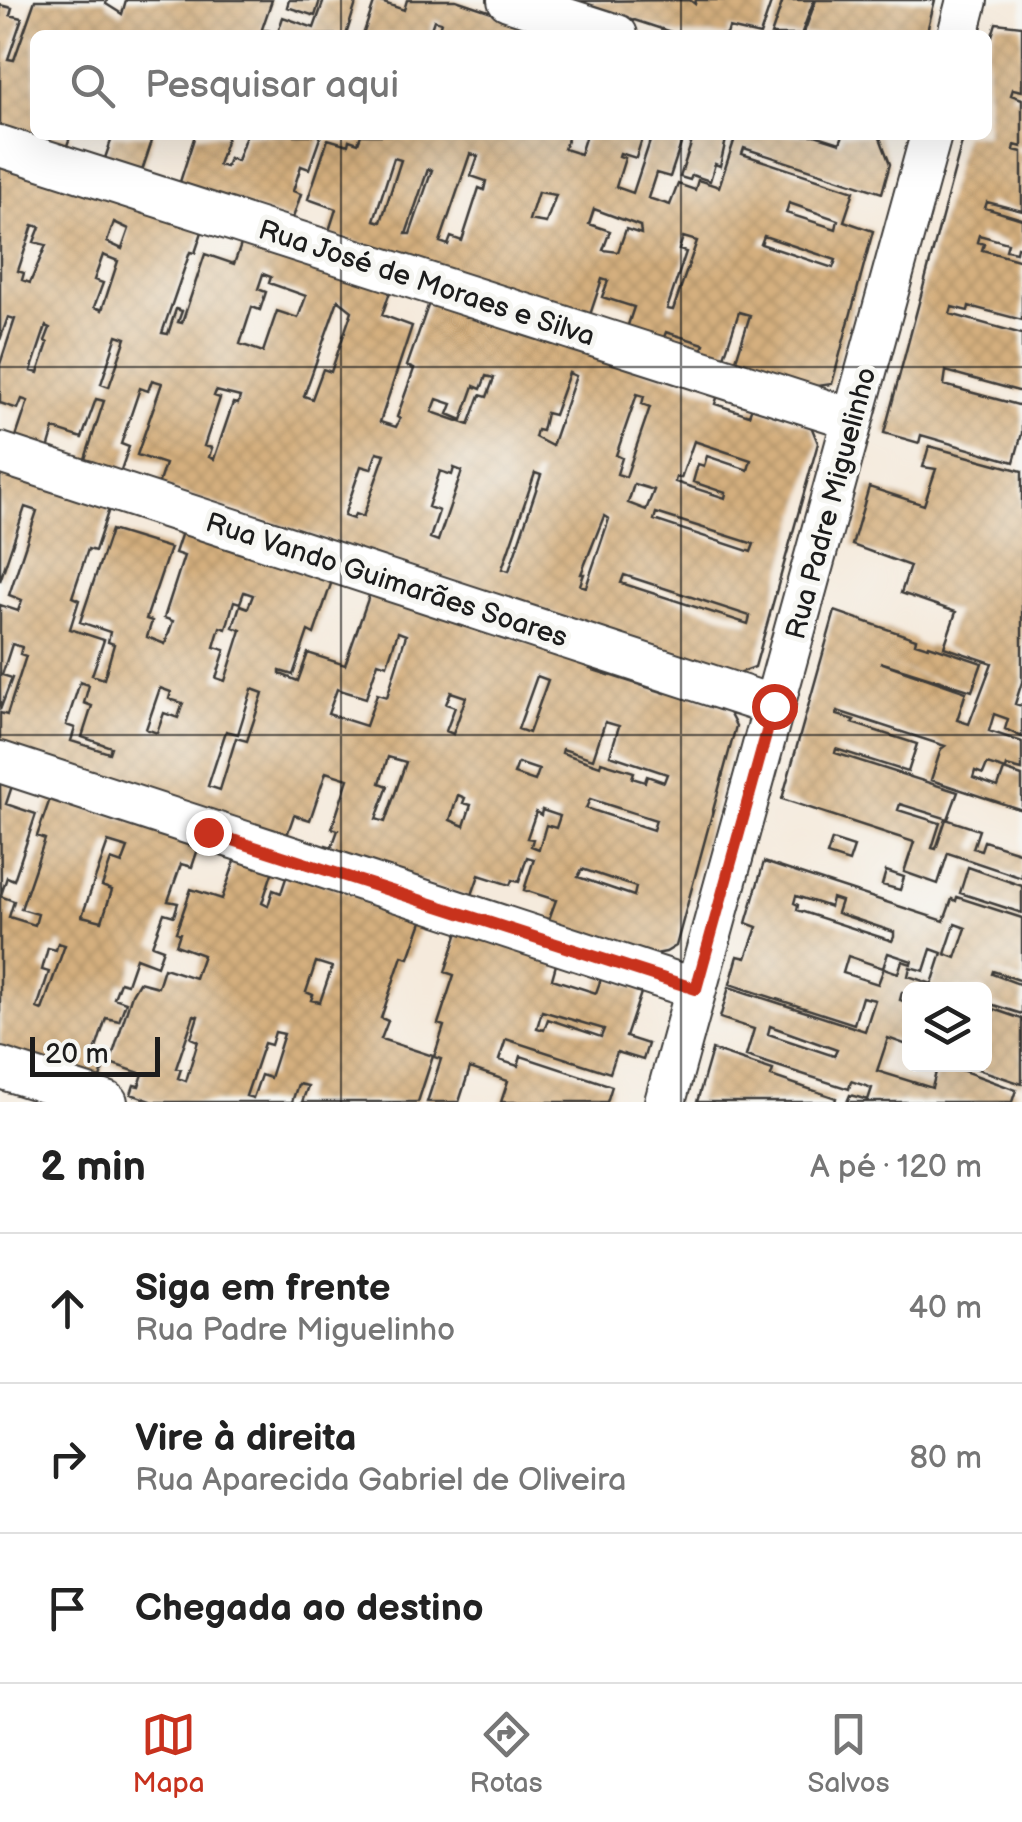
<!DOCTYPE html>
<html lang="pt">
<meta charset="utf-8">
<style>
:root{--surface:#fff;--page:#f2f2f2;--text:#222;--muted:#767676;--line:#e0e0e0;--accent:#c8321e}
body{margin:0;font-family:"Balsamiq Sans",sans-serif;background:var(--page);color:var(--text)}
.controls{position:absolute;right:30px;bottom:30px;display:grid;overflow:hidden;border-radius:15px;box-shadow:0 10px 40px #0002}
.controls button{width:90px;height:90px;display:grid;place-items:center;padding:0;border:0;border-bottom:2px solid var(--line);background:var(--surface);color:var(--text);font:50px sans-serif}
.scale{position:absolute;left:30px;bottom:25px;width:130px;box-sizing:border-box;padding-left:10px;border:5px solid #1c1c1c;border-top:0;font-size:28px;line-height:35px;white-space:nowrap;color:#1c1c1c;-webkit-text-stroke:8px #f6f6f2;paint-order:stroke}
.stop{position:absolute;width:30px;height:30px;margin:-22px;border:8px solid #c8321e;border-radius:50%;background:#fff}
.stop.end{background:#c8321e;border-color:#fff;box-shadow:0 2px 10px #0008}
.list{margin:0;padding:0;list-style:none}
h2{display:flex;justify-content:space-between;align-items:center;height:130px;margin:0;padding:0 40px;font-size:42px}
h2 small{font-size:32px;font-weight:400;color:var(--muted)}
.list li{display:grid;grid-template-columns:65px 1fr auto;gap:30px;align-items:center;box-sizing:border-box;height:150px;padding:0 40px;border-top:2px solid var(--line)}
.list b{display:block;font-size:38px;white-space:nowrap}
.list p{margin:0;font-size:32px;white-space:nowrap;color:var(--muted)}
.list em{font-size:32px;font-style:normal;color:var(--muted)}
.icon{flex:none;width:55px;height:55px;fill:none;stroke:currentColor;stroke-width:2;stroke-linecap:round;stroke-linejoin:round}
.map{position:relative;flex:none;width:1022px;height:1102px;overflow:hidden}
.search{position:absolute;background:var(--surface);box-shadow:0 10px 40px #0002;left:30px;right:30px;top:30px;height:110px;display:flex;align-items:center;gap:25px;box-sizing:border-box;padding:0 35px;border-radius:15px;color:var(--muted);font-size:38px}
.sheet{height:580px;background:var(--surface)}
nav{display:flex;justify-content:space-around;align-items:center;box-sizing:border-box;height:140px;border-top:2px solid var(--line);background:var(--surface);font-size:28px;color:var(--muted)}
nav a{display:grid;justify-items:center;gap:5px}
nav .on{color:var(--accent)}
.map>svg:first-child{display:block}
.building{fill:url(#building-cross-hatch);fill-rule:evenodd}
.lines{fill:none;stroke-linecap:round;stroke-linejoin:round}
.minor-casing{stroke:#3d3b39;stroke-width:44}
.minor{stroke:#fff;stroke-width:40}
.route{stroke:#c8321e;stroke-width:12}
.grid{fill:none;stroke:#1c1c1c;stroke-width:2.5;stroke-opacity:0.55}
.labels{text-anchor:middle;stroke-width:10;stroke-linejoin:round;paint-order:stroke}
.street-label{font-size:28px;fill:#1c1c1c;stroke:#f6f6f2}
</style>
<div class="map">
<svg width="1022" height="1102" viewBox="0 0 1022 1102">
<defs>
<pattern id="building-cross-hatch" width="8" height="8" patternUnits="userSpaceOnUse" patternTransform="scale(2.5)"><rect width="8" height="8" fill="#d4af7e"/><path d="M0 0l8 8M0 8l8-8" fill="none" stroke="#b5966c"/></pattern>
</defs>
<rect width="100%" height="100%" fill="#f6f6f2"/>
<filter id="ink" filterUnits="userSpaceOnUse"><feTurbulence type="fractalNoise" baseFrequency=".01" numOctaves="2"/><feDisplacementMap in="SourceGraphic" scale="20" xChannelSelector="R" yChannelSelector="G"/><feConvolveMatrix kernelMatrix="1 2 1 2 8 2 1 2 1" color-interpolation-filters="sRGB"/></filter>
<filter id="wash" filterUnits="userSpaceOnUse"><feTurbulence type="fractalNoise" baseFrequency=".0048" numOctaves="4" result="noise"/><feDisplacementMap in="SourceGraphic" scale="40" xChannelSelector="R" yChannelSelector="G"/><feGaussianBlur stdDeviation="2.25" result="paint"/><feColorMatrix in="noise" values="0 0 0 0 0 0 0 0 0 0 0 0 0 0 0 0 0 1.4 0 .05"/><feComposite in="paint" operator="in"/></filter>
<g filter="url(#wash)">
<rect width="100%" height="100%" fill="#f5eadc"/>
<g id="blocks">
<!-- building -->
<path class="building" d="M35,0H107L106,4L122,14L126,0H272L262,29L270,31L269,35H35V135H71L66,148L0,127V5L12,8L10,15L22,18L8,59L14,60Z
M289,0H320L315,16L287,7Z
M324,0H357L346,35H277L283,17L314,28Z
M375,0L404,10L407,0H456L560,35H437L441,22L434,20L429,35H363Z
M690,0L695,4L696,0H772L760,35L729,28L727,35H680L576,1Z
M783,0H814L801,35H771Z
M816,0H935L926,35H803Z
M996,23L1022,26V91L1013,89L1011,95L1022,99V147L1015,145L1014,150L1022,152V211L987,202L985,208L1022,219V248L1017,247L1016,252L1006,250L1008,243L979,235L977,242L984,244L982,250L1022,261V320L969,306L968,311L952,307L950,314L1022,334V392L946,371L944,385L1022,406V433L1014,462L921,435L919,443L884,433L964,135H987V52Z
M113,135H154L141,174L104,161Z
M195,135H228L218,165L226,167L229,158L237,161L246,135H321L309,169L301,166L293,191L301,194L292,221L179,185Z
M361,135H569L564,149L580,154L586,135H643L636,158L620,153L619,156L625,158L616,187L633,193L652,135H684L670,177L656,173L648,198L670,205L678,184L695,190L698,180L719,187L736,135H815L840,143L843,135H879L890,164L882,193L744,148L742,154L854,191L844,221L873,231L832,384L804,388L736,360L750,315L739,312L722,363L700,355L704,344L666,332L663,340L627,328L634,307L602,297L608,281L602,279L590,315L328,234L336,209L308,199L328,139L348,145L349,140L358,143ZM470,154L478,156L471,176L486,181L484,190L479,188L462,241L451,237L448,245L440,242ZM394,158L401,160L381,222L374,220ZM428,169L432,170L410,234H406ZM538,192L556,195L546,223L529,220ZM789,203L838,220L836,229L786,213ZM594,209L640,226L641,234L626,229L618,252L603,250L610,231L589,224ZM764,236L836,260L833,268L761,244ZM683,237L697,241L673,310L667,309L686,252L679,250Z
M694,135H727L720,166L715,164L710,181L692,175L690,180L680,177Z
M0,160L204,226L195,253L190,252L162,333L168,334L176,309L182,311L178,322L182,323L205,254L234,264L243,239L392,286L382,315L412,326L380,422L396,427L400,419L397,417L414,369L407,366L430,300L718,395L715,404L749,415L752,407L811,426L818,443L755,667L739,673L728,671L158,485L165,464L137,455L162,383L152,380L148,391L140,388L121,444L129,447L120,473L84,462L104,401L96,399L82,438L54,429L47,453L14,443L28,401L22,399L18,409L0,403V364L15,319L8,317L0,340ZM114,222L129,229L122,249L107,242ZM33,225L40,227L34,242L46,245L30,283L22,280L24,273L18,271ZM103,255L118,261L102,310L94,307L103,283L94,280ZM263,274L271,277L269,283L306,296L298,318L277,311L263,352L240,344L252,307L260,310L266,292L258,289ZM338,300L352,311L331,372L323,369L312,399L304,396ZM46,326L50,328L45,341L48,343L38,373L31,371ZM117,335L126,338L109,387L101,384ZM569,373L576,376L552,446L535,437L537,430L542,431L546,413L554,415ZM486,376L494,378L487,397L480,395L469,425L432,412L437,399L452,404L448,414L462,420L474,386L481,389ZM216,391L240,397L238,404L233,403L214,459L209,457L212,448L204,446L220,398L214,396ZM637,394L644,396L642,404L650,407L626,477L617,474L622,458L616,455ZM694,441L751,460L748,470L707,456L704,466L698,464L693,482L726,493L725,498L675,482L676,477L681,478ZM377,452L385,454L363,517L355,514L353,519L344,516L361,466L371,469ZM454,468L462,471L438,541L430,538L439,511L428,507L440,471L452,475ZM535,473L541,475L509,571L502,569ZM634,484L654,490L646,510L628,503ZM656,513L754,544L751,552L654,520ZM604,516L609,519L586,587L580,585L584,574H581ZM624,575L750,616L748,624L621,583Z
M929,446L1022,471V682L1015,704L1022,706V737L1005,729L1008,719L994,714L989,731L1022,742V770L1007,766L1006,770L987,764L983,774L975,771L973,778L998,787L1004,770L1022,776V810L931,780L941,749L945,746L838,711L837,715L854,720L852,723L917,744L908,772L836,749L835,753L958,792L948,819L900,804L898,810L940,823L932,848L936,849L946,819L979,830L973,848L981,850L984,841L1022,853V878L948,853L938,884L904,872L914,842L782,799L835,611L916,639L915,643L928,647L929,645L982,663L972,691L880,662L966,692L957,720L969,724L992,663L944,647L956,612L901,593L910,566L852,545L869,487L924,505L936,469L923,467Z
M0,470L110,506L95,551L88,549L72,597L79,600L70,629L104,640L92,675L104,679L114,644L108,642L110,632L80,622L111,530L170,548L146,619L152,621L147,637L165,644L173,621L164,618L184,556L175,553L183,529L333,578L314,634L308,631L293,675L280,671V674L298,681L308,653L345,665L371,590L593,663L590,669L665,693L667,687L726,707L736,726L676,946L666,952L650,955L548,922L556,900L524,890L534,859L527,857L519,882L512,880L510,885L479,875L471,898L324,850L326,845L332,847L338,830L332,828L348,779L326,772L310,820L294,815L286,838L0,746V713L7,715L26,656L20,654L22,647L12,644L2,675L12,678L0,710V605L18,611L22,600L9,595L37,511L25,507L0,581ZM244,592L253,595L248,608L240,605L233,627L241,630L225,681L216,678L225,650L214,647L220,627L226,629L234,601L240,603ZM398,632L406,635L387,697L377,694L366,726L328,714L337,689L366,698L378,662L387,665ZM537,676L548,680L529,733L518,729ZM80,682L89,685L84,703L92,706L82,737L111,747L109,753L71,741L75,728L66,725ZM160,688L171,692L169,699L183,703L178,718L164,713L157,733L146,729ZM252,689L263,693L247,741L236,738L220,790L208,786L226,731L238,734ZM451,692L466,697L453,734L446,731L455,707L446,704ZM605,722L619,726L610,755L667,774L664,782L647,776L645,782L632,778L634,772L601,762L600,766L562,753L563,749L593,759ZM388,757L406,762L385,822L376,819L388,786L380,783ZM518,763L539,770L535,781L514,774ZM458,795L465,798L463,803L471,805L464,826L450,820ZM590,799L656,820L653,830L586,808ZM542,810L560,816L556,828L546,825L539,849L531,846L533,839L527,838L536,812L541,815ZM582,869L636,887L634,896L578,877Z
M0,779L13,783L6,804L36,814L14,880L7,877L1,895Z
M51,796L200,843L192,867L181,864L168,901L178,903L174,916L164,913L152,945L163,949L157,966L136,958L127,984L120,982L114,998L126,1002L119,1021L106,1018L94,1055L106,1060L98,1084L0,1052V896L14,901L9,917L35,925L38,914L21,909L45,839L37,836ZM108,842L128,848L122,864L111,860L102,886L112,890L102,921L82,916ZM58,943L65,945L42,1010L37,1008L49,972L42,970L48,948L56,950Z
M832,840L854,847L849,862L827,855Z
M237,855L274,867L262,903L268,906L273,890L281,893L288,872L424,916L409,958L402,956L381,1018L388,1021L381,1039L433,1056L418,1102H302L308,1086L298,1084L292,1102H154L131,1094L134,1085L139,1086L143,1074L110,1063L132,994L139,982L158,987L164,968L195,978L203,955L176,945L180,933L176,932L191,889L222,899ZM316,962L332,967L320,1002L311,1000L313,995L306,992ZM194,1015L198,1016L191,1038L198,1041L186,1081L178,1078L181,1069L176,1068ZM275,1032L284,1034L270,1078L261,1075L253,1098L246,1096L264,1043L271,1045Z
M764,862L944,921L952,899L956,901L957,897L1022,918V981L993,971L992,974L1022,985V1014L984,1002V989H910V994L902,992L900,1000L909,1003L910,1046L888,1038L877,1071L932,1088L938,1064H945L1016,1090L1012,1102H847L850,1095L868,1100L872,1088L851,1081L849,1089L746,1056L754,1029L720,1018L729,987L865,1031L875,1000L862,997L854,1024L730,984L738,956L746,958L757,927L746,923ZM796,896L830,907L832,898L841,901L837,913L894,932V937L892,941L797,910L798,905L794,903ZM955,924L966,928L956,958L945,954ZM931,949L942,953L932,984L908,976L910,967L924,971ZM888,953L912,961L911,964L902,961L898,973L884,968L878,984L843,973L848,956L883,968ZM770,1026L837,1050L834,1056L768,1034Z
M968,867L1022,886V913L960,893Z
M886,871L904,877L900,890L882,885Z
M459,929L557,961L552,979L596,993L602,976L642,990L626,1037L648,1044L643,1060L617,1052L610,1073L506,1039L499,1060L518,1066L521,1056L612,1086L607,1102H501L508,1081L470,1068L459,1102H427L441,1059L434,1057L444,1026L438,1024L454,975L445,972ZM542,1011L604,1029L601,1037L548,1019L544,1030L537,1028Z
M984,1006L1022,1019V1084L966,1065L984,1064Z
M712,1050L773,1070L771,1076L836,1098L835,1102H697Z"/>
</g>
</g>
<g filter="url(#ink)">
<use href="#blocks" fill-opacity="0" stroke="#3d3b39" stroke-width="2.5"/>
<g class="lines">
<defs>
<path id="minor" d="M508,0L617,35
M958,35L967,0
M0,146L853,419
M0,453L774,706
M0,762L696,989
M0,1068L107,1102
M665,1102L931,135"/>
</defs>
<!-- minor casing -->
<use href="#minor" class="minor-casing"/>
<!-- minor -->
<use href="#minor" class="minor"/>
</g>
</g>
<g class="lines" filter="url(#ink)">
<!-- route -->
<path class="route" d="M208,832L696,989L774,706"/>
</g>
<!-- grid -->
<path class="grid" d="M341,0V35M681,0V35M341,135V1102M681,135V1102M0,367H1022M0,735H1022"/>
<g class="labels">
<!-- street labels -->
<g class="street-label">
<text transform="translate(427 282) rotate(18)" y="10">Rua José de Moraes e Silva</text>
<text transform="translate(830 503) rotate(-75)" y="10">Rua Padre Miguelinho</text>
<text transform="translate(387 579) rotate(18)" y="10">Rua Vando Guimarães Soares</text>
</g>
</g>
</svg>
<div class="controls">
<button><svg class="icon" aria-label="layers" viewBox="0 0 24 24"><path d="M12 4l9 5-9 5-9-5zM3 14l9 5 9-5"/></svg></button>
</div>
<div class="scale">20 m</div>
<div class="stop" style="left:774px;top:706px"></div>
<div class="stop end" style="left:208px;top:832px"></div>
<div class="search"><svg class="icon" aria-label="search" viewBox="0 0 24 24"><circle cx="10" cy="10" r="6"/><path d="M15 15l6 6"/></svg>Pesquisar aqui</div>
</div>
<section class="sheet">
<h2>2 min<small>A pé · 120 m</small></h2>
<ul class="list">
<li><svg class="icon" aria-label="ahead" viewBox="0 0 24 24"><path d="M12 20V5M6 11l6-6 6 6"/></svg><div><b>Siga em frente</b><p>Rua Padre Miguelinho</p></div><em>40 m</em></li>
<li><svg class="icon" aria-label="right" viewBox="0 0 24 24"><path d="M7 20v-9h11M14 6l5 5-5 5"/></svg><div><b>Vire à direita</b><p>Rua Aparecida Gabriel de Oliveira</p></div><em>80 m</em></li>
<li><svg class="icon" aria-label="arrive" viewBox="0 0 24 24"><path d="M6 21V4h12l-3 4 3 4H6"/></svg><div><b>Chegada ao destino</b></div></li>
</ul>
</section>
<nav>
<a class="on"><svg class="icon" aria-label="map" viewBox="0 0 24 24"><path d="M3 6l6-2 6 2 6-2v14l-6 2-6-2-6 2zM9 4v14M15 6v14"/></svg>Mapa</a>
<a><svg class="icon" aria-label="directions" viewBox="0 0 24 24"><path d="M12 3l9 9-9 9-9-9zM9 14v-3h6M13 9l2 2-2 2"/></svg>Rotas</a>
<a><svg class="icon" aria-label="saved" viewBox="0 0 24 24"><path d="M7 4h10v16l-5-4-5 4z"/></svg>Salvos</a>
</nav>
